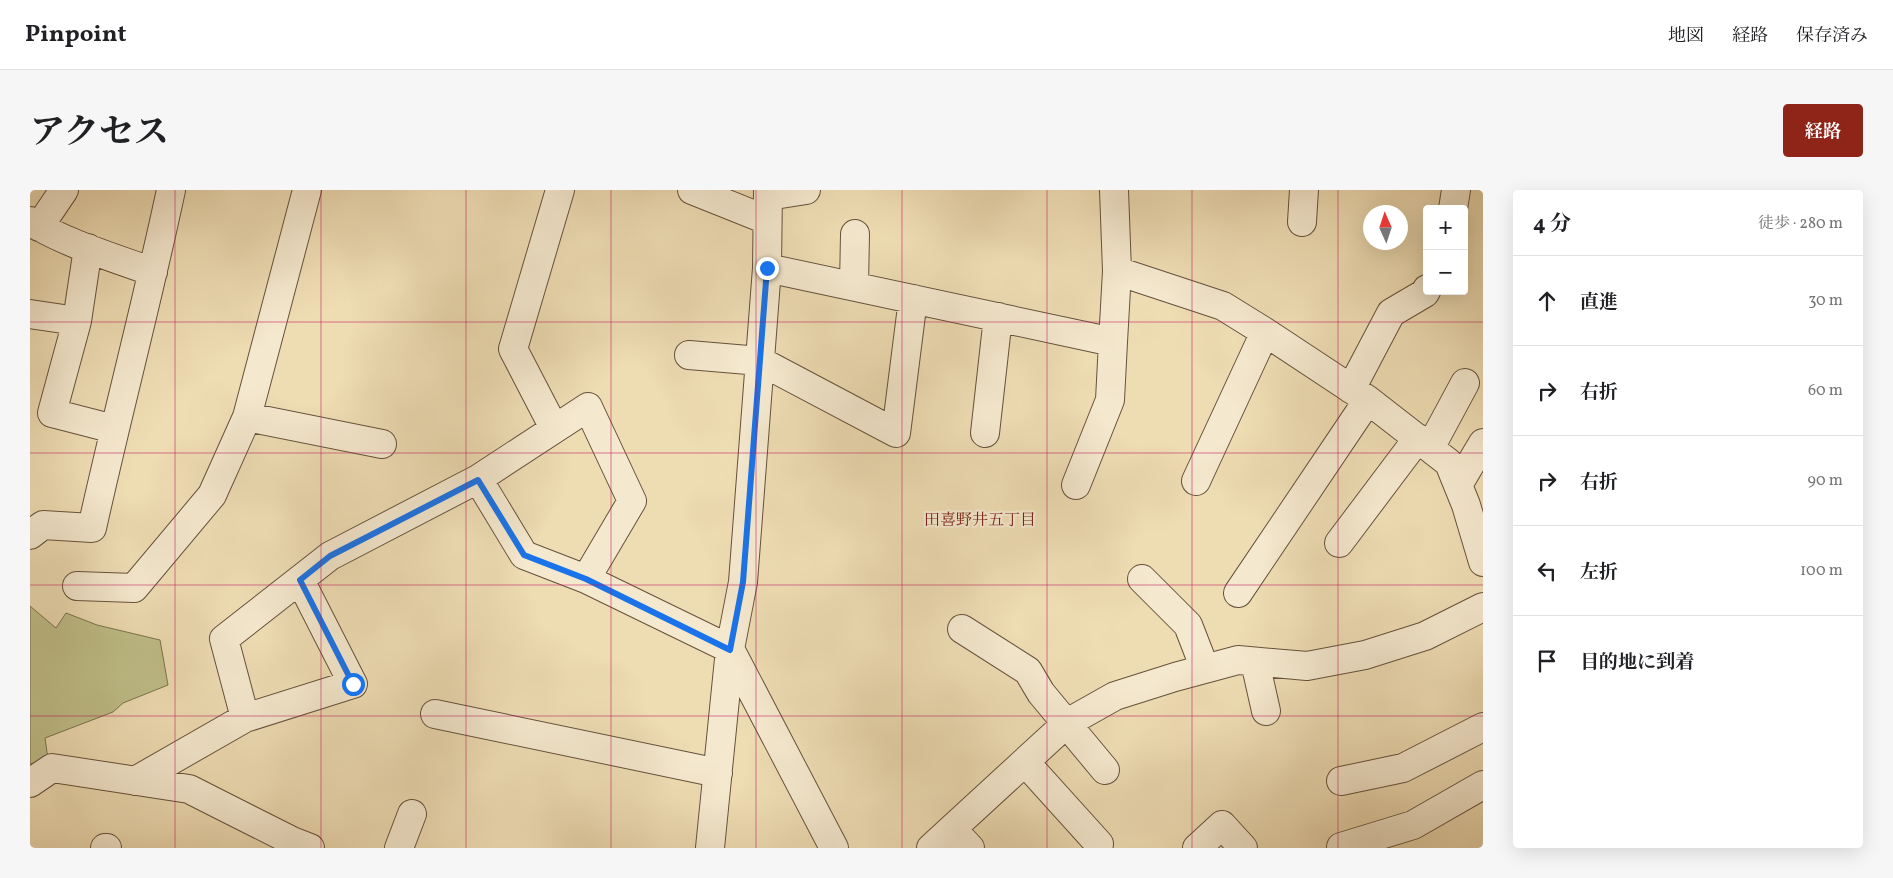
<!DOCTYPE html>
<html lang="ja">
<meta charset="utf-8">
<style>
:root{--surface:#fff;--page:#f6f6f6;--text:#202124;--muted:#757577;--line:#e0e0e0;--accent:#8f2418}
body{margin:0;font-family:Vollkorn,"Noto Serif JP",serif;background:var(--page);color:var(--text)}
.controls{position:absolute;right:15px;top:15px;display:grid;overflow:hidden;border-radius:5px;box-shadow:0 5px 20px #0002}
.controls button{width:45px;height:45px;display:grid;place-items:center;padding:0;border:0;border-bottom:1px solid var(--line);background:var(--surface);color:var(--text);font:25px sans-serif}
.compass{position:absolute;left:1333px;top:15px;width:45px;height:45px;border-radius:50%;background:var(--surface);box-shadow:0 5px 20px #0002;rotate:357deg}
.stop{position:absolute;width:15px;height:15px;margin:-11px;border:4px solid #1a73e8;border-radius:50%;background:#fff}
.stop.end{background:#1a73e8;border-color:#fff;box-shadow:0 1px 5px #0008}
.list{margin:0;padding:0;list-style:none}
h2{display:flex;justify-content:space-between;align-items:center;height:65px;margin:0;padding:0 20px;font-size:21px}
h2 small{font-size:16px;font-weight:400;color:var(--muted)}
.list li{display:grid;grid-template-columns:32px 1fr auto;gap:15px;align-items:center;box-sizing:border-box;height:90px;padding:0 20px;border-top:1px solid var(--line)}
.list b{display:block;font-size:19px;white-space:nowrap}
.list em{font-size:16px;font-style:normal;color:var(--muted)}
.icon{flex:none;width:28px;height:28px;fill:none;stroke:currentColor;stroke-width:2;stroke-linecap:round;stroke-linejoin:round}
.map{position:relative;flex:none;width:1453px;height:658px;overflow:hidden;border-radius:5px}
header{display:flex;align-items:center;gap:30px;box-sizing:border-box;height:70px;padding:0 25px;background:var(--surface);border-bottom:1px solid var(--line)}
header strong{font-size:24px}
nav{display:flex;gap:28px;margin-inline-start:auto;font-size:18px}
.intro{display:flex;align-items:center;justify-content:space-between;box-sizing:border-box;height:120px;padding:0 30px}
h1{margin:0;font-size:35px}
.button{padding:12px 22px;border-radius:5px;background:var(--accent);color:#fff;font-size:18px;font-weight:700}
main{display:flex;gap:30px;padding:0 30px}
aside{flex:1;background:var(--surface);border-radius:5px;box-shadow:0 5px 20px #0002}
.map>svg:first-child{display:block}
.green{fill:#bfbf89;stroke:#7c724e}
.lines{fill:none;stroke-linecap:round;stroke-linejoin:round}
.minor-casing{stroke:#66523c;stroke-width:30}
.minor{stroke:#f4e8ce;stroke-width:28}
.route{stroke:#1a73e8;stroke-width:6}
.grid{fill:none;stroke:#c2185b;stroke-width:1;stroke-opacity:0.55}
.labels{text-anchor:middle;stroke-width:4.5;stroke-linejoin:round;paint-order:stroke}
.neighbourhood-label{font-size:16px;fill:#7a1f14;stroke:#f4e8ce}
</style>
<header>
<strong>Pinpoint</strong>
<nav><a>地図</a><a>経路</a><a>保存済み</a></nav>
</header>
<div class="intro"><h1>アクセス</h1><a class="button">経路</a></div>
<main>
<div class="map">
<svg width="1453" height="658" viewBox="0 0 1453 658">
<rect width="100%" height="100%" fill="#eedcb3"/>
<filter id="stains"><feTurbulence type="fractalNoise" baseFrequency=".004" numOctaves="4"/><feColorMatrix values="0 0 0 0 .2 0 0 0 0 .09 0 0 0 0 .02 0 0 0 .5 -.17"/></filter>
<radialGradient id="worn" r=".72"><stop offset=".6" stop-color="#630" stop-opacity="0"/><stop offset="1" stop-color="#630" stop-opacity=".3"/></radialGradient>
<!-- green -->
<path class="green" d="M0,416L26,438L36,423L67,435L130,450L138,495L93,513L83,522L15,548L18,569L0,574Z"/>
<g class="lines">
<defs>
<path id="minor" d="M662,0L737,30
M738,6L776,0
M1423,19L1426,0
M0,31C34,53 85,68 123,82
M1272,32L1274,0
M9,37L34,0
M58,58L47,131L22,223L84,239
M737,78L1083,152L1087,81L1084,0
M1087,81L1193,116L1235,142L1338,210L1419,273L1436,315L1453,372
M824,96L825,44
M0,124L47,131
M659,165L730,171L866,243L883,109
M1321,199L1361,123L1395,103L1397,99
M217,227L352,254
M524,238L483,159L530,0
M955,243L968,127
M1400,258L1435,193
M448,289L494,365L556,389
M1166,291L1235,142
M1046,295L1080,210L1083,152
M1428,295L1453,253
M0,345L13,335L62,338C87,225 117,113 141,0
M1309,353L1388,248
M1112,389L1158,435L1175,479
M47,396L104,398L182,305L217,227L277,0
M1208,403L1338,210
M932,439L998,481L1011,503L1075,580
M1225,472L1236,521
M405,524L688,583
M215,528L194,449L300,366L448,289L558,217L602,311L556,389L700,459L804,658
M995,572L1069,654
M105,591L215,528L323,494L270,390
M1311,591L1373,578L1453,537
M0,593L22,578L159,599L262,651L280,658
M922,639L940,658
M1311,657L1383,635L1453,595
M75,658H77
M369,658L382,624
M680,658L700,459L713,392L737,78L738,0
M901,658L1037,533L1085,506L1145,487L1208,470L1277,476L1335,465L1395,446L1453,417
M1167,658L1192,635L1213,658"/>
</defs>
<!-- minor casing -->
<use href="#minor" class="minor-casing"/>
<!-- minor -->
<use href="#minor" class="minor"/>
</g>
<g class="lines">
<!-- route -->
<path class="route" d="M323,494L270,390L300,366L448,290L494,365L556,389L700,460L713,392L737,78"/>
</g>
<!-- grid -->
<path class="grid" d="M145,0V658M291,0V658M436,0V658M581,0V658M726,0V658M872,0V658M1017,0V658M1162,0V658M1308,0V658M0,132H1453M0,263H1453M0,395H1453M0,526H1453"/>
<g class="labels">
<!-- neighbourhood labels -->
<g class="neighbourhood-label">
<text x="950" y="335">田喜野井五丁目</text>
</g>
</g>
<rect width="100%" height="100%" filter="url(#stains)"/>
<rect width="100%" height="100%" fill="url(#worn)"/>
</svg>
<div class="controls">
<button>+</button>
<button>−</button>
</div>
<svg class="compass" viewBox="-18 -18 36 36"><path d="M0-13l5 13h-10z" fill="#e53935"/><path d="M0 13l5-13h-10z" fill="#757577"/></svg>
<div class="stop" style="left:323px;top:494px"></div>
<div class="stop end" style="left:737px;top:78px"></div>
</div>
<aside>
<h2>4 分<small>徒歩 · 280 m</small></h2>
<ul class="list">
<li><svg class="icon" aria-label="ahead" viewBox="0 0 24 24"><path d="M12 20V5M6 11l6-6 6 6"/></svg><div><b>直進</b></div><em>30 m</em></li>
<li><svg class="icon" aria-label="right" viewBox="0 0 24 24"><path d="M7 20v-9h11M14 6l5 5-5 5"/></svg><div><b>右折</b></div><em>60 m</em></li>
<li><svg class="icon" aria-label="right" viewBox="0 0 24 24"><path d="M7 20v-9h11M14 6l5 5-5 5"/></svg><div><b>右折</b></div><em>90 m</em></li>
<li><svg class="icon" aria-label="left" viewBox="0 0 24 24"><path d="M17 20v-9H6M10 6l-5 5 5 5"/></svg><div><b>左折</b></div><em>100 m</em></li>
<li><svg class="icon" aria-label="arrive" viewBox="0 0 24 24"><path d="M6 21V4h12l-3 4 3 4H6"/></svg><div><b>目的地に到着</b></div></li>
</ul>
</aside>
</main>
